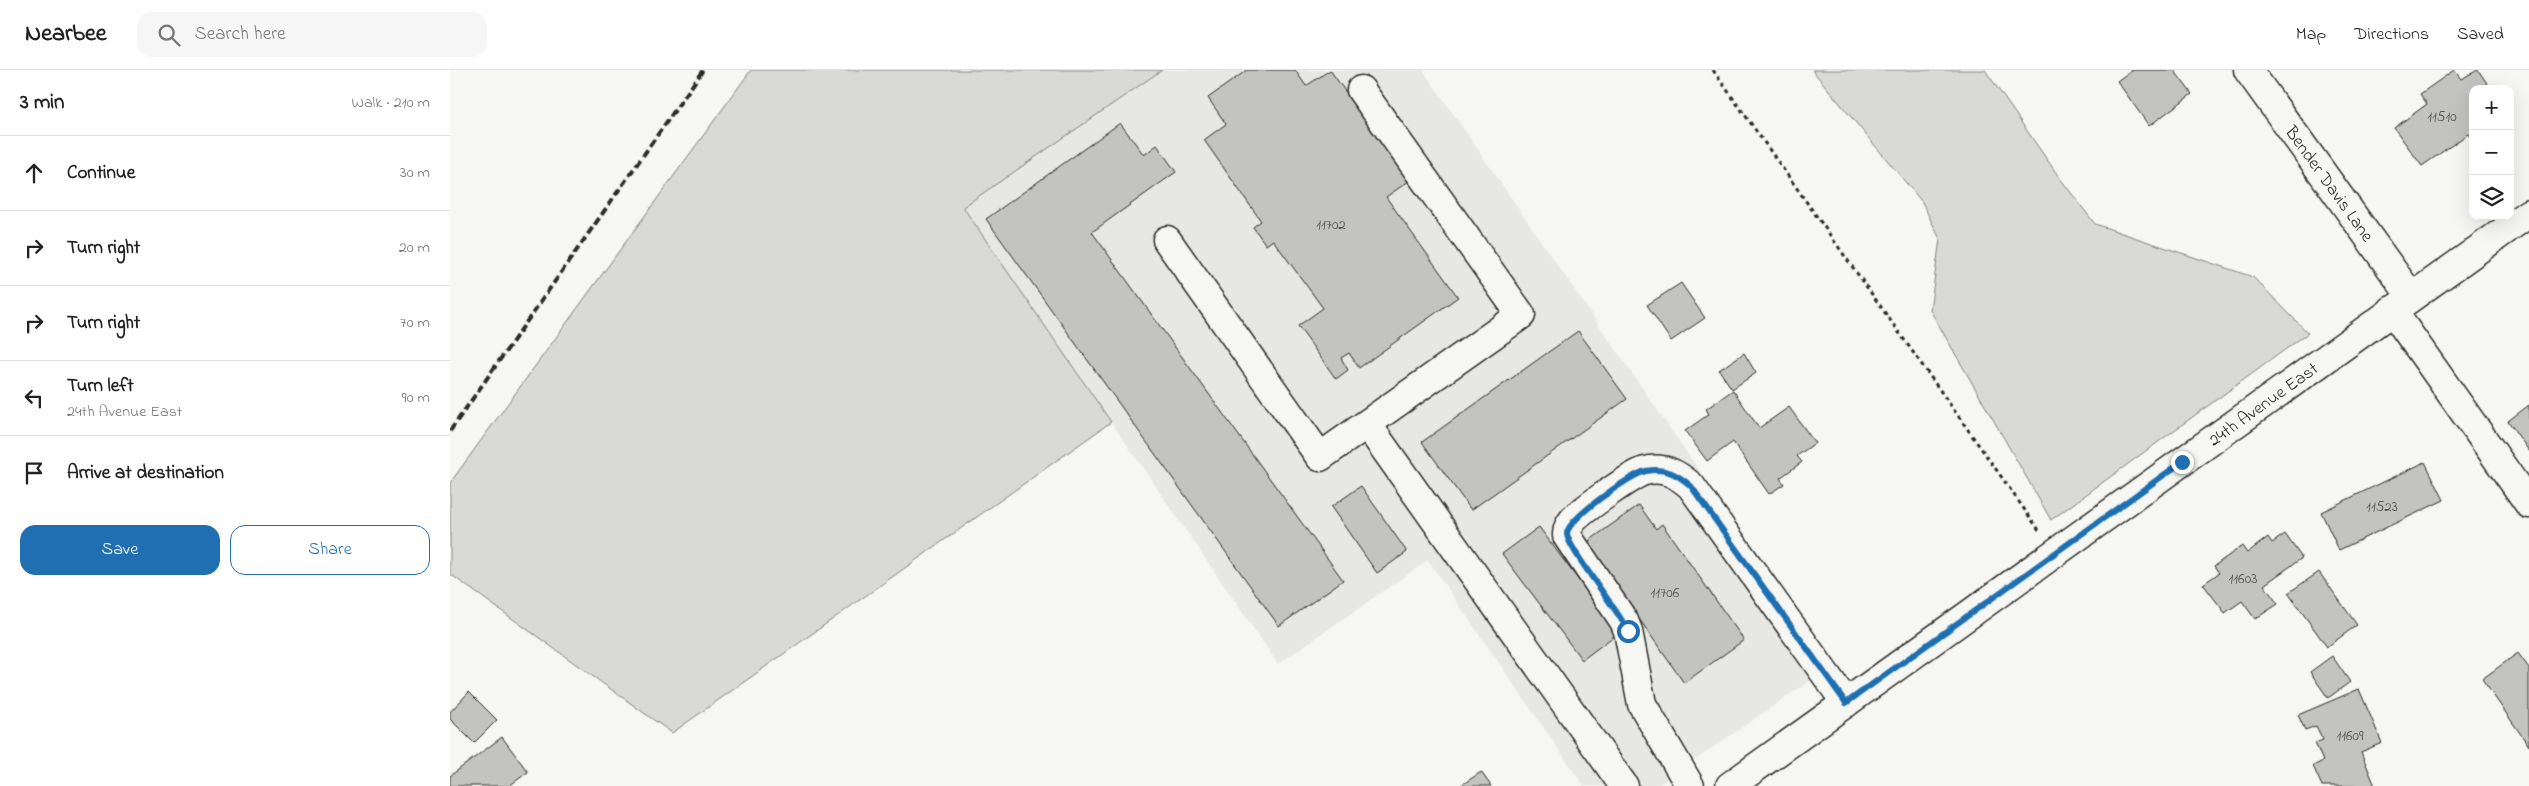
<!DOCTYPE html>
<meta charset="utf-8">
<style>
:root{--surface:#fff;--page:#f6f6f6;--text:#222;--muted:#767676;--line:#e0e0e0;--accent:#1f6fb2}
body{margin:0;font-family:"Indie Flower",sans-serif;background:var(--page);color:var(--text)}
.controls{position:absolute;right:15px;top:15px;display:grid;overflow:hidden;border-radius:10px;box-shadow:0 5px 20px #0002}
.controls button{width:45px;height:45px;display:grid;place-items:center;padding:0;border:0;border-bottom:1px solid var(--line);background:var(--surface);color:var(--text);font:25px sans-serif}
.stop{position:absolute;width:15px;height:15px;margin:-11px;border:4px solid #1f6fb2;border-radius:50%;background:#fff}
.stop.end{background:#1f6fb2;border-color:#fff;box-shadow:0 1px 5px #0008}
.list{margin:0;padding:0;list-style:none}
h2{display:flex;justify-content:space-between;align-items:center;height:65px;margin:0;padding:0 20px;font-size:21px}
h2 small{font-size:16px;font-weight:400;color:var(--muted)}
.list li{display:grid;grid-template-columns:32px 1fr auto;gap:15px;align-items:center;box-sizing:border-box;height:75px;padding:0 20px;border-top:1px solid var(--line)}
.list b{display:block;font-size:19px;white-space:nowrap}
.list p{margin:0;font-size:16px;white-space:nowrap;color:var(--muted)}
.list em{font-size:16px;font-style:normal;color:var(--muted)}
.actions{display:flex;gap:10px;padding:15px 20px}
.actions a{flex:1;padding:11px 0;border:1px solid var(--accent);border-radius:15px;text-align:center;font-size:18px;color:var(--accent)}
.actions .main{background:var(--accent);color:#fff}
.icon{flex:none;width:28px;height:28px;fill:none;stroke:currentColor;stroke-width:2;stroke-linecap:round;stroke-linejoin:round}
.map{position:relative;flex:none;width:2079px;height:716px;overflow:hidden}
header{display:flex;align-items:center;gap:30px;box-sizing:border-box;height:70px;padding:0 25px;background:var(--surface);border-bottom:1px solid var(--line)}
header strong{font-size:24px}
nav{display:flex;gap:28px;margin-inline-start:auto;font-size:18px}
.search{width:350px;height:45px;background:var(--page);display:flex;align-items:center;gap:12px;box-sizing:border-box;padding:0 18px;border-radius:15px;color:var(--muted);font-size:19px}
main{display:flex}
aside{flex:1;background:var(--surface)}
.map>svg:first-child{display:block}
.built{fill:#e7e7e3}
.green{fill:#d9d9d5;stroke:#828280}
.building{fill:#c3c3c0;stroke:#2b2b2b}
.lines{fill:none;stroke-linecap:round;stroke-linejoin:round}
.minor-casing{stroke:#2b2b2b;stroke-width:31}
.path{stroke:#2b2b2b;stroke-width:3;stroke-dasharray:4 4;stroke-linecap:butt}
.minor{stroke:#f6f6f2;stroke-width:28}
.rail{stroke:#2b2b2b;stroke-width:4;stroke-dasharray:8 4;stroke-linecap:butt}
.route{stroke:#1f6fb2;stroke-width:6}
.labels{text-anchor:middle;stroke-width:4;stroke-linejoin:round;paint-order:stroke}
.number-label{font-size:15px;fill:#515150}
.street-label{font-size:18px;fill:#2b2b2b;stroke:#f6f6f2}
</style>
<header>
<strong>Nearbee</strong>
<div class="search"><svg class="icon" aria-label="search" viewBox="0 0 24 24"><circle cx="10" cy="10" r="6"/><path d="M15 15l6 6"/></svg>Search here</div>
<nav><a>Map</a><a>Directions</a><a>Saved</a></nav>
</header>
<main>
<aside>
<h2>3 min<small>Walk · 210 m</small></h2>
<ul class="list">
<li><svg class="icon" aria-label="ahead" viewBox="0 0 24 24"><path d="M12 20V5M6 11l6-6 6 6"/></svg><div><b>Continue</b></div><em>30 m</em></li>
<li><svg class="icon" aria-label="right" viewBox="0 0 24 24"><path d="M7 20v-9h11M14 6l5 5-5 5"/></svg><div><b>Turn right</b></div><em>20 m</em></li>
<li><svg class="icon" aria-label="right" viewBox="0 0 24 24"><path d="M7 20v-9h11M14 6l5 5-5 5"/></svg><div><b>Turn right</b></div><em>70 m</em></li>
<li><svg class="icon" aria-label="left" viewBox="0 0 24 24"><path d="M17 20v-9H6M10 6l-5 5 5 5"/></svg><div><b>Turn left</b><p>24th Avenue East</p></div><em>90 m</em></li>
<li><svg class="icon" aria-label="arrive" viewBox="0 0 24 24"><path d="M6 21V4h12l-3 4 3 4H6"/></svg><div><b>Arrive at destination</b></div></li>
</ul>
<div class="actions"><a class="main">Save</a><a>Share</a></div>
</aside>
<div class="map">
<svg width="2079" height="716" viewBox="0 0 2079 716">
<rect width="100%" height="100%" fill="#f6f6f2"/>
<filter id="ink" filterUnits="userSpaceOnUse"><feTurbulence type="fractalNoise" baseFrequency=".02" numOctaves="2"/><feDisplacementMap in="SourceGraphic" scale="10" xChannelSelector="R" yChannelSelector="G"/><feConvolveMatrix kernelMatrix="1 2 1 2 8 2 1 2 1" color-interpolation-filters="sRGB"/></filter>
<g filter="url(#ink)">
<!-- built -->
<path class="built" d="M712,0H973L1383,595L1207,716H1134L978,490L828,594L513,137Z"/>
<!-- green -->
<path class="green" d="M301,0H712L513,137L661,352L222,663L0,504V413Z
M1362,0H1535L1609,107L1645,154L1803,207L1858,263L1601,450L1480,240L1490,169L1472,132Z"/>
<!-- building -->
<path class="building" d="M797,0H845L856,16L880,0L959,111L936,127L1008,227L909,298L899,283L891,288L898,300L886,309L848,256L873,238L823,170L816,175L803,157L811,151L754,70L776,54L758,28Z
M1682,0H1724L1742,24L1699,56L1667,11Z
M2004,0L2011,9L2028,0L2041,19H2023V71L2018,64L1972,96L1944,58L1977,34L1970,24Z
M670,53L694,85L707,75L726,102L642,162L893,510L829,556L536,149Z
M1231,213L1255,248L1221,271L1197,235Z
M1128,261L1177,329L1021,440L972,372Z
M1294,283L1306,303L1282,319L1269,300Z
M1283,320L1309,358L1339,337L1365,373L1347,386L1352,392L1330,408L1334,414L1319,424L1283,372L1257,391L1235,361L1259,344L1256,339Z
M2079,335V381L2058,351Z
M1975,392L1994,430L1889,480L1871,442Z
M911,416L957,482L927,503L881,437Z
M1189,435L1206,459L1212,454L1294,570L1234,613L1136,473Z
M1089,457L1168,563L1132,590L1052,484Z
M1835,464L1852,488L1814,515L1828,534L1805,549L1792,531L1775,543L1753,514L1769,503L1764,496L1792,476L1797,483L1818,467L1822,473Z
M1869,502L1907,555L1877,577L1838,523Z
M2068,583L2079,598V676L2032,609Z
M1882,586L1900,612L1878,628L1860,602Z
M1909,619L1932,673L1911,682L1925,716H1872L1863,696L1873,691L1865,673L1873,670L1866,656L1855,660L1848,645Z
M19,622L47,650L24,673L0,649V642Z
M52,667L78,702L59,716H0V706Z
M1031,702L1041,716H1010Z"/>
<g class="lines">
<defs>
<g id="minor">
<path id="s1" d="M1798,0L1961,226"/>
<path d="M717,170L870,387L1071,245L911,20"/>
<path d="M1942,240L2079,434"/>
<path d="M917,354L1174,716"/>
<path d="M1240,716L1192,634L1178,561L1174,551L1117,466C1117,458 1119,455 1124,449C1134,439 1183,404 1195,401C1214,396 1227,404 1241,416L1396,633"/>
<path id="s2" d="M1280,716L2079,143"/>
</g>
</defs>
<!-- minor casing -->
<use href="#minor" class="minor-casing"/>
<!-- path -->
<path class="path" d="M1263,0L1589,460"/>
<!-- minor -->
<use href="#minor" class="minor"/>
<!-- rail -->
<path class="rail" d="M0,361L253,0"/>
</g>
</g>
<g class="lines" filter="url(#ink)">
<!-- route -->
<path class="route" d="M1178,561C1169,541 1118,479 1117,464C1116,450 1181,404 1196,401C1215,397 1227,404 1241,416L1396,633L1732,392"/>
</g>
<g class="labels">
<!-- number labels -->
<g class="number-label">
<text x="1992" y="51">11510</text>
<text x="881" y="159">11702</text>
<text x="1932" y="441">11523</text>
<text x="1793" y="513">11603</text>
<text x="1215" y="527">11706</text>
<text x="1900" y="670">11609</text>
</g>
<!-- street labels -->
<g class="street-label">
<text dy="6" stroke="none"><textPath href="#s1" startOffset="140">Bender Davis Lane</textPath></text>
<text dy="6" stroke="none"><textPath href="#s2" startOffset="656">24th Avenue East</textPath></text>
</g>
</g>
</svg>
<div class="controls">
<button>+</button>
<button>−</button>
<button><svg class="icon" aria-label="layers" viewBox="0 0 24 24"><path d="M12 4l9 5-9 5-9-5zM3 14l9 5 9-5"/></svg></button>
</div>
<div class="stop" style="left:1178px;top:561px"></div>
<div class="stop end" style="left:1732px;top:392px"></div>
</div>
</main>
